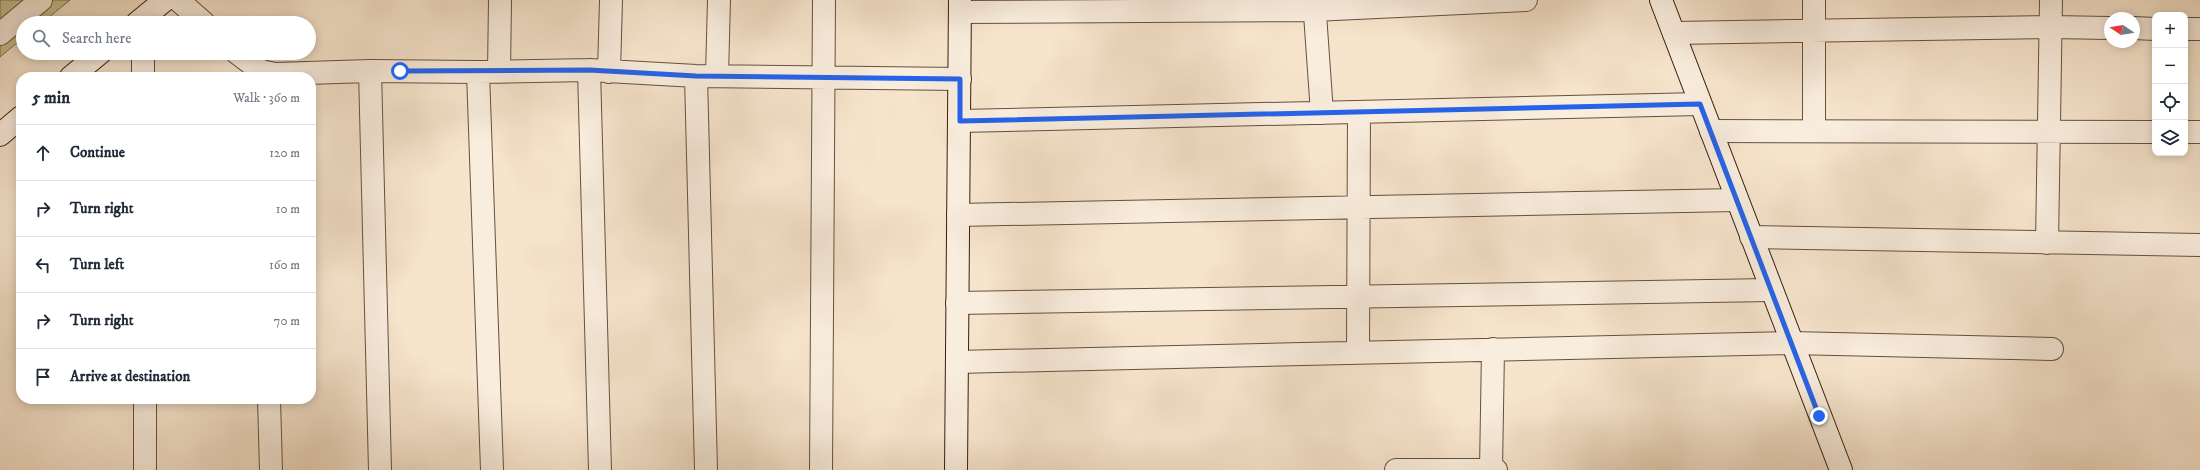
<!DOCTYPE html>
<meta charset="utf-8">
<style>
:root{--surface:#fff;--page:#f2f2f3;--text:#1f2937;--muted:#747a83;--line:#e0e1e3}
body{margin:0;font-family:"IM FELL DW Pica",serif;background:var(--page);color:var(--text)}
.controls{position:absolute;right:12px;top:12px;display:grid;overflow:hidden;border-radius:8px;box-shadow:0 2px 10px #0003}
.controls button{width:36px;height:36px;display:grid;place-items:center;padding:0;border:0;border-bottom:1px solid var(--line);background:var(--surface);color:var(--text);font:20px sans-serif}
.compass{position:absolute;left:2104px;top:12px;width:36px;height:36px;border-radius:50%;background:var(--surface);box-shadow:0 2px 10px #0003;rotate:282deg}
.stop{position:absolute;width:12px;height:12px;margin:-9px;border:3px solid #2563eb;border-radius:50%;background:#fff}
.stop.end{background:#2563eb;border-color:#fff;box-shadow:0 1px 4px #0008}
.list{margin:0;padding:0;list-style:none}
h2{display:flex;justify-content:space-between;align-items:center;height:52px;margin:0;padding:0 16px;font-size:17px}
h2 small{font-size:13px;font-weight:400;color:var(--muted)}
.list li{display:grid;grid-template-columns:26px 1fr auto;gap:12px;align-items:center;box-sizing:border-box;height:56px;padding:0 16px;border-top:1px solid var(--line)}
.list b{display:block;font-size:15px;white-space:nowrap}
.list em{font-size:13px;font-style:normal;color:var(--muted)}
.icon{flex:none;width:22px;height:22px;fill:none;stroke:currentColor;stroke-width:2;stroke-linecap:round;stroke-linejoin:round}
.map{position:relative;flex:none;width:2200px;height:470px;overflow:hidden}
.search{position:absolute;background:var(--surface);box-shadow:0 2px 10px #0003;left:16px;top:16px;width:300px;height:44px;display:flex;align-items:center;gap:10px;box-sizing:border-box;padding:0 14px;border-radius:22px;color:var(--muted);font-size:15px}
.panel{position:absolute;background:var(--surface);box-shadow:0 2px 10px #0003;left:16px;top:72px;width:300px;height:332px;border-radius:16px}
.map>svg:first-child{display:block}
.green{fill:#c4c293;stroke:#7e704f}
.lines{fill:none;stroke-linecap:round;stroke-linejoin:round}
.street-casing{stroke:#68503b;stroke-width:24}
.secondary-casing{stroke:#391e0b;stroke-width:24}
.street{stroke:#f9edde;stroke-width:22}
.secondary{stroke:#f9edde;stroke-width:22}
.route{stroke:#2563eb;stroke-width:5}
</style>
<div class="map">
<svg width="2200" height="470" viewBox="0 0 2200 470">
<rect width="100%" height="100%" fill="#f6e4cc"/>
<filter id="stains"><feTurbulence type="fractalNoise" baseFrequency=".005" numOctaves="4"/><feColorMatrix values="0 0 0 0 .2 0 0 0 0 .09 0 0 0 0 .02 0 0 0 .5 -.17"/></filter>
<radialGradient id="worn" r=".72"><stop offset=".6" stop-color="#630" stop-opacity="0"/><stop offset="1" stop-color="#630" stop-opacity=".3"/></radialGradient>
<!-- green -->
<path class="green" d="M0,0H70L42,23H23V38L0,57Z"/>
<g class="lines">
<defs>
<path id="street" d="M178,0L204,23
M1314,0L1322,113
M1814,0V131
M960,12L1314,10L1526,0
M2134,28L2155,29
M2185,29H2200
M1674,33L2051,27L2110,28
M0,34L41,0
M143,53V77
M237,53L261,71L275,74L370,71L478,72L589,70L696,76L960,79
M589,70L600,470
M370,71L380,470
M478,72L492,470
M499,72L500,0
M609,72L611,0
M696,76L706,470
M717,76L719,0
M960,121L1700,104
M1711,131L2155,132
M2185,132H2200
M958,215L1737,200
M1751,237L2200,245
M2047,243L2051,0
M957,303L1771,290
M1358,352L1359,112
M957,362L1791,343L2052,349
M145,399V470
M269,399L271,470
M821,470L824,0
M1396,470H1496
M1491,470L1493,349"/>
<path id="secondary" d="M1661,0L1841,470
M137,23L165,0
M71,77L100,53
M0,135L21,117
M956,470L960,0"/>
</defs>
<!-- street casing -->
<use href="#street" class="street-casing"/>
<!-- secondary casing -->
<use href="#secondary" class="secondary-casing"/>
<!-- street -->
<use href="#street" class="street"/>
<!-- secondary -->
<use href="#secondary" class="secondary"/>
</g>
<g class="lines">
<!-- route -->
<path class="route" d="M400,71L589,70L696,76L960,79V121L1700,104L1819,416"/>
</g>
<rect width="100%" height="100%" filter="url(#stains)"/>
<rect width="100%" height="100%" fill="url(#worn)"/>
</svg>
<div class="controls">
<button>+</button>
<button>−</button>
<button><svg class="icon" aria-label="locate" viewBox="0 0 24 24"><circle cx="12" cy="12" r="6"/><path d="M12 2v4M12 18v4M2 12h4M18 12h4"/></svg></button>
<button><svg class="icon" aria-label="layers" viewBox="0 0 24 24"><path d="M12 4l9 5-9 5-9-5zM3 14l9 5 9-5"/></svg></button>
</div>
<svg class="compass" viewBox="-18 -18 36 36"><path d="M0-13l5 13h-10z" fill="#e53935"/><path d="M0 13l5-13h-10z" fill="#747a83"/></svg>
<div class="stop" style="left:400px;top:71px"></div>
<div class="stop end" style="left:1819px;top:416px"></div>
<div class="search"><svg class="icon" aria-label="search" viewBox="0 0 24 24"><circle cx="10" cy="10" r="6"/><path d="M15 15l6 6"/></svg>Search here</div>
<section class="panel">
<h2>5 min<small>Walk · 360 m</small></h2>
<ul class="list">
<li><svg class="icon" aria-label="ahead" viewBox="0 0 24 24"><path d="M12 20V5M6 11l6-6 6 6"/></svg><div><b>Continue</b></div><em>120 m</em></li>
<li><svg class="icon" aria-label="right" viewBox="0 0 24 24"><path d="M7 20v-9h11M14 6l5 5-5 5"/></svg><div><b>Turn right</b></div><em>10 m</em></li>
<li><svg class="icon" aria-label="left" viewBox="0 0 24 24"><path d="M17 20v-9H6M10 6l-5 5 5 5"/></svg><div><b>Turn left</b></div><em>160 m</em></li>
<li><svg class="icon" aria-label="right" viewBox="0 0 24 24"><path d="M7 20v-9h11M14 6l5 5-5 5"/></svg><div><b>Turn right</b></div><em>70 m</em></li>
<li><svg class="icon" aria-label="arrive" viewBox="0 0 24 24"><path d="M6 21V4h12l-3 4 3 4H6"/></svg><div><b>Arrive at destination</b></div></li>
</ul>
</section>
</div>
